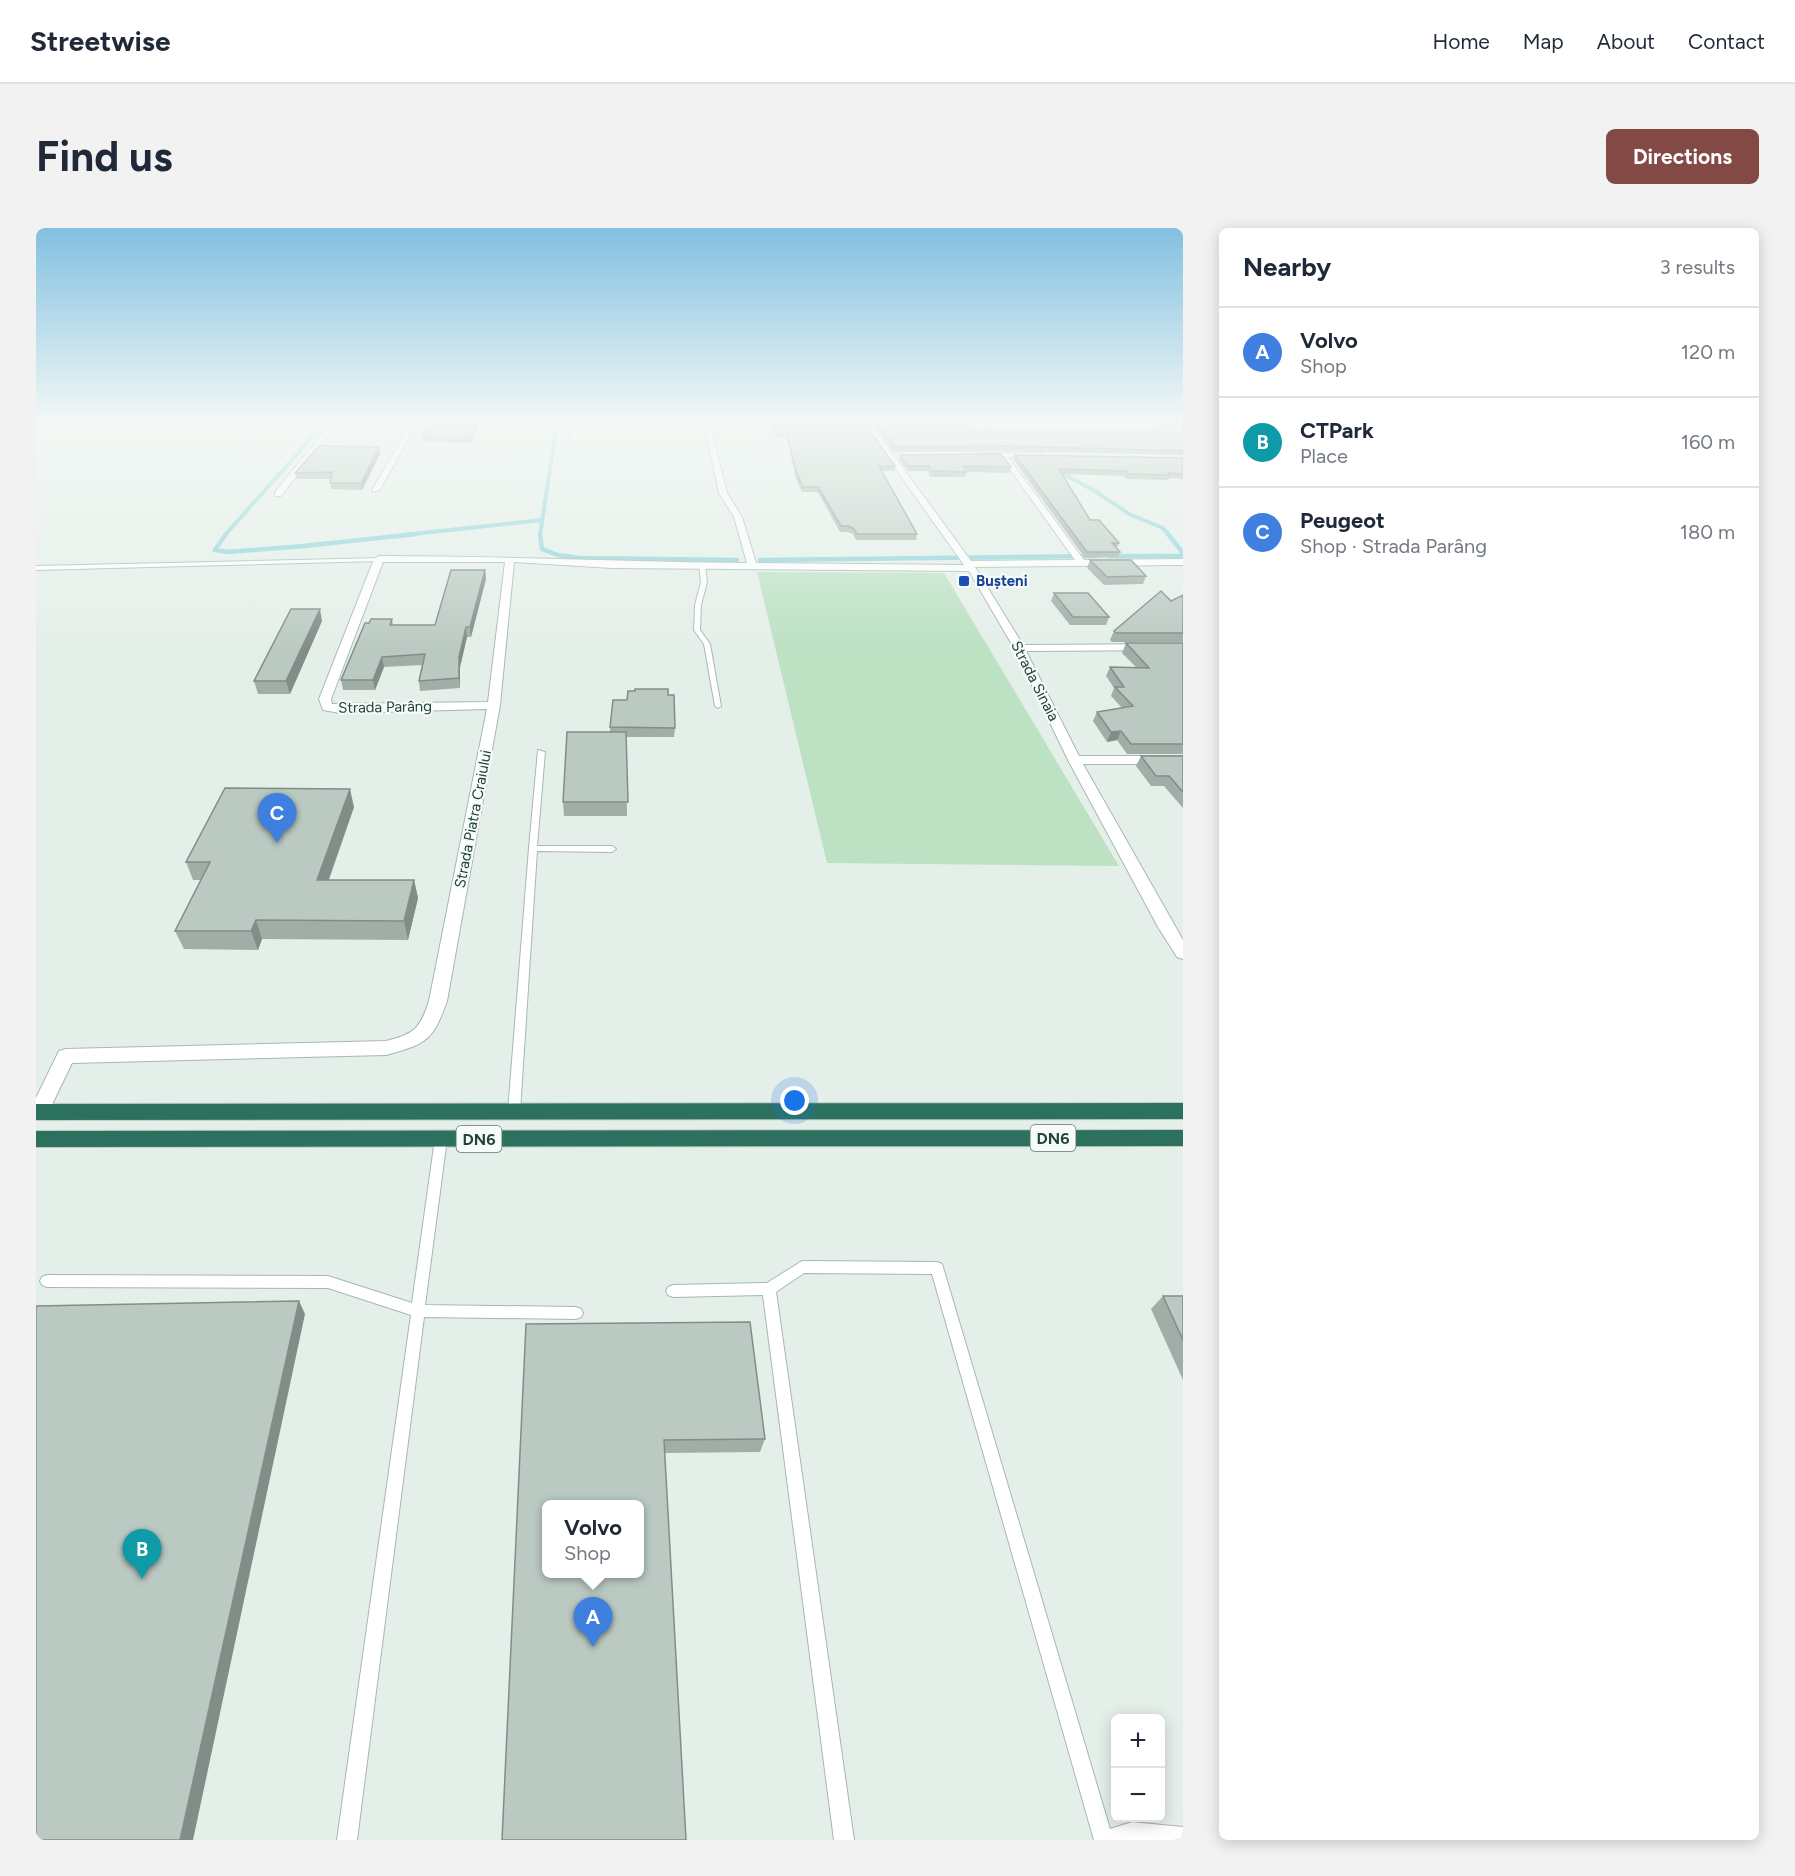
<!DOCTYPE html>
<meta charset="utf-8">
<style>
:root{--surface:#fff;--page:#f2f2f3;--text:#1f2937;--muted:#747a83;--line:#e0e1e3;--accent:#824945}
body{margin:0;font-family:Figtree,sans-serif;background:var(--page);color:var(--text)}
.controls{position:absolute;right:18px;bottom:18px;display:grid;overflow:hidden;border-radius:9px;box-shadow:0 3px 15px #0003}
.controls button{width:54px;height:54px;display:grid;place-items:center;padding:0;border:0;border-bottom:2px solid var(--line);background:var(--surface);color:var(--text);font:30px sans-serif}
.you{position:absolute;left:759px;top:873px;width:21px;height:21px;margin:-15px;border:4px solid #fff;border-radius:50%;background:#1a73e8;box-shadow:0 0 0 9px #1a73e833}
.badge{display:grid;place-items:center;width:39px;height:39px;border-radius:50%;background:var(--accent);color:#fff;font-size:20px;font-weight:700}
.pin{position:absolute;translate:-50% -50px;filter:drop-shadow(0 2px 3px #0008)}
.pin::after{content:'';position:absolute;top:32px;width:21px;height:18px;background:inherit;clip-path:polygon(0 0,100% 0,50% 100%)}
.popup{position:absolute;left:506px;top:1272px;width:102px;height:78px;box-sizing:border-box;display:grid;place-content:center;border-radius:9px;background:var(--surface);filter:drop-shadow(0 2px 4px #0005);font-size:20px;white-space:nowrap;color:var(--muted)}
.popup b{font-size:22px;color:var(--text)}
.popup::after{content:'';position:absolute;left:50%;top:100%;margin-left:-12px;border:12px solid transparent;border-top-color:var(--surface)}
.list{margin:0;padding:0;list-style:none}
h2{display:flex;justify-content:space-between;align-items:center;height:78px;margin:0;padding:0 24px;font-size:26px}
h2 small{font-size:20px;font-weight:400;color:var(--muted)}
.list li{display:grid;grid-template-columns:39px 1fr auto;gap:18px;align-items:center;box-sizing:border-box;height:90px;padding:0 24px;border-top:2px solid var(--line)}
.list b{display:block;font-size:22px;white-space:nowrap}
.list p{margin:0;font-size:20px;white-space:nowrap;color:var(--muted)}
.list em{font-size:20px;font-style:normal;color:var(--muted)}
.map{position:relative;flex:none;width:1147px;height:1612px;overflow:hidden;border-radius:9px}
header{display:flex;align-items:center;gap:36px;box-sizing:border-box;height:84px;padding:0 30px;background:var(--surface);border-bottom:2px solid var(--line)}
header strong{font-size:28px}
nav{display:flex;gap:33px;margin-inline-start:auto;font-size:21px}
.intro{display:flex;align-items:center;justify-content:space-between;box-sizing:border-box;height:144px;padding:0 36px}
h1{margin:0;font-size:42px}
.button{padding:15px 27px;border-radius:9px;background:var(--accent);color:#fff;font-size:21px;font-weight:700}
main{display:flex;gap:36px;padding:0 36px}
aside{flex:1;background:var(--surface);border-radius:9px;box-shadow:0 3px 15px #0003}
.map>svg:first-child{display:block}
.green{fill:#bce1c3}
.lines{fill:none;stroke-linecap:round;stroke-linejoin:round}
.stream-far1{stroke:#89d2d7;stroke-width:4}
.stream{stroke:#89d2d7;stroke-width:4.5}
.lane-casing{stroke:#a7b8b0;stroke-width:2}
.street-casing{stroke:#a7b8b0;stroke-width:2}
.highway-casing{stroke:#c1cac7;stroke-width:2}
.lane{fill:#fff;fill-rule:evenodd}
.street{fill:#fff;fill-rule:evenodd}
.highway{fill:#2b715d;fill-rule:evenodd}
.wall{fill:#a0aea7}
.shaded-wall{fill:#828d88}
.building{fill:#bacac2;stroke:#828d88;stroke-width:1.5;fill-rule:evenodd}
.transit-dot{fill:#1a4fb4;stroke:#f6fbf8;stroke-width:2}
.labels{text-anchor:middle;stroke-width:4.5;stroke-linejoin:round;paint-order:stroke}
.far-transit-label{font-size:15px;font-weight:bold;fill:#164399;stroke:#f6fbf8;text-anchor:start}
.far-street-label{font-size:15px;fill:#224337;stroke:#f6fbf8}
.shield{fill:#f6fbf8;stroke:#627a71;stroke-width:1.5}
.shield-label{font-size:16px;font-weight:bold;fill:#224337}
</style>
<header>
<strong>Streetwise</strong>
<nav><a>Home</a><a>Map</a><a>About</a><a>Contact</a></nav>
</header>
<div class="intro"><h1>Find us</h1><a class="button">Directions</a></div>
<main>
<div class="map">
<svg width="1147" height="1612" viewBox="0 0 1147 1612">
<rect width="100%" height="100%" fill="#e5efe9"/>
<!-- green -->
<path class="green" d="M721,344L908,345L1083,638L791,635Z"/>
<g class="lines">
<!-- stream-far1 -->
<path class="stream-far1" d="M950,195L962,211
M1020,242L1059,263L1093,286L1127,300L1133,307
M189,307L289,195
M367,307L506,292
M504,307L521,195"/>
<!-- stream -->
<path class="stream" d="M190,306L179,322L192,324L267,318L381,306
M504,306L506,321L522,327L543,330L701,332
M1132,306L1147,325
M1072,328H1147
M724,332L1060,328"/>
<defs>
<path id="lane" d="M345,330L343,333L0,342V338Z
M666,335L669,337L671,354L665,377L664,402L674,416L685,478L682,480L679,478L668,416L658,402L659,377L665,354L663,337Z
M502,522L509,524L501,618H576L580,621L576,624L501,623L484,883L482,886H474L472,883L493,620Z
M405,906L409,908L411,911L389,1077L540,1079L545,1081L547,1085L545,1089L540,1091L388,1089L321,1612H301L375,1087L292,1060L11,1059L6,1057L4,1053L6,1049L11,1047L292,1048L376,1075L399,911L401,908Z
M766,1033L901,1034L906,1036L1074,1601L1096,1594L1147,1599V1612H1058L896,1046L768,1045L740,1064L818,1612H798L727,1067L637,1069L632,1067L630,1063L632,1059L637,1057L731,1055Z"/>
<path id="street" d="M295,195H302L245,268H239V264Z
M375,195H381L344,262L337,264L336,262Z
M535,195H541L542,214L535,212Z
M668,195H674L691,265L706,289L720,335L928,337L827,195H834L935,333L1039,332L965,229H940L943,225H1006L1003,229H972L1048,332L1147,331V337L939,339L987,417L1147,416V422L990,423L1043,528H1147V536H1047L1147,712V731L1141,729L1122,699L1032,532L978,420L933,343L576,340L478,334L464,477L411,773C397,813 390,816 350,827L36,835L10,889L0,891V870L23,823L30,821L350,813C378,806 384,801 393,773L451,481L304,485L287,482L283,471L338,331L343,328C466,328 588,334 711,335L698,289L683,265ZM347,334H469L452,474L296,476L295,471Z"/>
<path id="highway" d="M1147,875V891L0,892V876Z
M1147,902V918L0,919V903Z"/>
</defs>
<!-- lane casing -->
<use href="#lane" class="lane-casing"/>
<!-- street casing -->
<use href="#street" class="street-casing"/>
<!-- highway casing -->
<use href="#highway" class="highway-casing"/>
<!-- lane -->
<use href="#lane" class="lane"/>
<!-- street -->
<use href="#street" class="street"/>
<!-- highway -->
<use href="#highway" class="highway"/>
</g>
<!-- wall -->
<path class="wall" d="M444,195L435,215L387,214V208Z
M734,195H828L859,238L858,243H846L881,306L880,312H820L817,306L812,304H804L782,264H766L760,251L751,211L741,210Z
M837,195H927L934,204H1118L1119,195H1147V227L967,223L857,224Z
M343,219L344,226L326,262L295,261L294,255V251H261L259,245Z
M864,227L975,239L973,245L931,244L929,249H894L892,243H872L863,232Z
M979,227L1147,230V251L1133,250L1132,252L1090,251L1088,248L1026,246L1054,292L1083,315L1081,320L1084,324L1082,329L1049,330L977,231Z
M1054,332L1110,348L1107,356L1068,357L1051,340Z
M449,342L450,351L435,409H431L424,439V460L384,463L383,453L386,437L348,439L339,462H307L305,452L333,395L356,391L357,397H399Z
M1018,365L1073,389L1070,397H1034L1015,373Z
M1147,367V414H1076L1074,412L1078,403Z
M286,393L254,466H222L218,453Z
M1090,415H1147V526H1091L1081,512L1071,514L1057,493L1061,484L1086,480L1075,468L1078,460L1070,448L1074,439H1100L1086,425Z
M632,467L639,500L638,509H590L591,588H528L527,574L574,504V499L591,472Z
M1105,528H1147V580L1128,558H1115L1100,538Z
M318,579L293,652H378L382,670L372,712L226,711L222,722L148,721L139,703L165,652H157L150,634Z
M1127,1068H1147V1152L1115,1081Z
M490,1096L729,1211L724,1224L628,1225Z"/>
<!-- shaded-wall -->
<path class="shaded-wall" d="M441,195H444L435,215V208Z
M343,219L344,226L326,262L325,255Z
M449,342L450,351L435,409L434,399Z
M284,381L286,393L254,466L250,453Z
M430,399L431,409L424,439V460L423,450V429Z
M346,429L348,439L339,462L337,452Z
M1085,503L1081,512L1071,514L1075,504Z
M314,561L318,579L286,670L281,652Z
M378,652L382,670L372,712L368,693Z
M220,692L226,711L222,722L215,703Z
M263,1073L269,1086L157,1612H144Z"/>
<!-- building -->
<path class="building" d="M397,195H441L435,208H387Z
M736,195H828L859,238H843L881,306H821L818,301L813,298H805L782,259H767L761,246L751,206H741Z
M841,195H927L934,204H1119L1120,195H1147V223L968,218L858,219Z
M283,218L343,219L325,255H294L296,244L259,245Z
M965,226L975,239L927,238L931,244L895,243L893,238H873L864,227Z
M979,227L1147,230V246L1132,245L1134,247L1092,246L1090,243L1023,241L1054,292H1063L1083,315H1076L1084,324H1051Z
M1054,332H1095L1110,348L1071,349Z
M415,342H449L434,399H430L423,429V450L383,453L389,426L346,429L337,452H305L329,395H333L335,391H356L354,397H399Z
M1125,363L1135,373L1147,367V405H1080L1078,403Z
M1018,365H1052L1073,389H1037Z
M255,381H284L250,453H218Z
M1090,415H1147V516H1095L1085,503L1075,504L1061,484L1097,478L1079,459H1088L1074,439L1113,440Z
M599,461H632V467H638L639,500L574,499L577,472H591L592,463H599Z
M531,504H590L592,574H527Z
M1105,528H1147V564L1133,548H1120Z
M189,560L314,561L281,652H378L368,693L220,692L215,703H139L174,634H150Z
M1127,1068H1147V1112Z
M263,1073L144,1612H0V1078Z
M714,1094L729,1211L628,1212L650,1612H466L490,1096ZM510,1276H603V1346H510Z"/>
<!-- sky -->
<linearGradient id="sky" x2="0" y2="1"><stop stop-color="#82c0e1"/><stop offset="0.46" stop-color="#f3f8f5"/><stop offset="1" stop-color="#f3f8f5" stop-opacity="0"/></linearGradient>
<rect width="1147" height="421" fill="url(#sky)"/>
<!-- markers -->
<rect class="transit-dot" x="922" y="347" width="12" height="12" rx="3"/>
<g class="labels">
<!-- far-transit labels -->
<g class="far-transit-label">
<text x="940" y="358">Bușteni</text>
</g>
<!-- far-street labels -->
<g class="far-street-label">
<text transform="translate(999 453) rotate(63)" y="5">Strada Sinaia</text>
<text transform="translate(349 479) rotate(-1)" y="5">Strada Parâng</text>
<text transform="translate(437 591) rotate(-79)" y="5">Strada Piatra Craiului</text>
</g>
<!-- shield labels -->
<g class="shield">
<rect x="994.5" y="897" width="45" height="26" rx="4.5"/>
<rect x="420.5" y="898" width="45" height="26" rx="4.5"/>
</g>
<g class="shield-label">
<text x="1017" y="916">DN6</text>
<text x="443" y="917">DN6</text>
</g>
</g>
</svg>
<div class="controls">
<button>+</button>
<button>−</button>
</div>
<div class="you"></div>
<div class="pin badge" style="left:557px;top:1419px;background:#3f7fe0">A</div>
<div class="popup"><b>Volvo</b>Shop</div>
<div class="pin badge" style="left:106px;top:1351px;background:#0f9aa8">B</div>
<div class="pin badge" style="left:241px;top:615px;background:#3f7fe0">C</div>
</div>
<aside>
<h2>Nearby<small>3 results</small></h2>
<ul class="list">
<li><span class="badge" style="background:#3f7fe0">A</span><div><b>Volvo</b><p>Shop</p></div><em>120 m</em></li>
<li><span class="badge" style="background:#0f9aa8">B</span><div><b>CTPark</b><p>Place</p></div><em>160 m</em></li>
<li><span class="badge" style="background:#3f7fe0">C</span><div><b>Peugeot</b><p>Shop · Strada Parâng</p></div><em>180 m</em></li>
</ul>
</aside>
</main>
